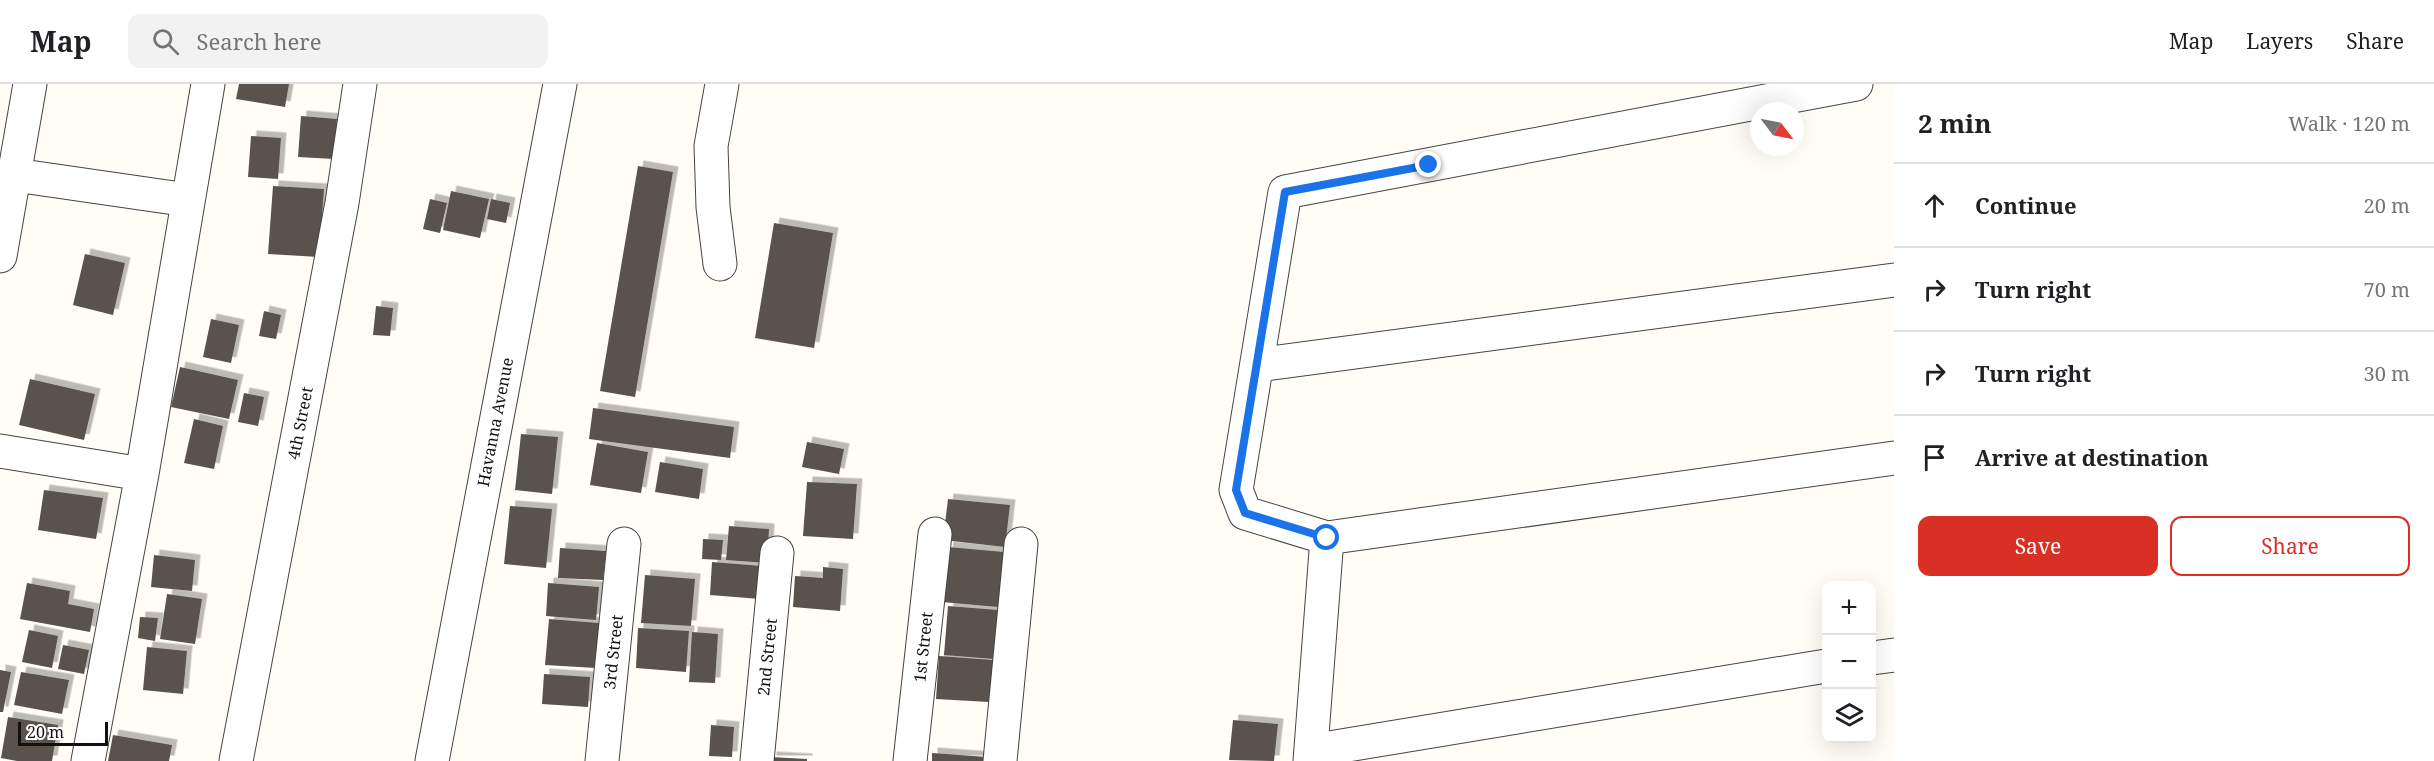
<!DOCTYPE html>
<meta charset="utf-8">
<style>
:root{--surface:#fff;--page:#f2f2f2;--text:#202124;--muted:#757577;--line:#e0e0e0;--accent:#d93025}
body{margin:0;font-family:"Noto Serif",serif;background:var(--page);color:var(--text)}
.controls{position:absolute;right:18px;bottom:18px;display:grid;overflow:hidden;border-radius:12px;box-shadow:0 6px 24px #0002}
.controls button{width:54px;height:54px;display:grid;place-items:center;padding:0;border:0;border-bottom:2px solid var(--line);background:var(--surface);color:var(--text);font:30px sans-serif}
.compass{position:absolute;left:1750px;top:18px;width:54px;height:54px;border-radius:50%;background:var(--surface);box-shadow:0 6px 24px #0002;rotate:122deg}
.scale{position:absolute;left:18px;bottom:15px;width:90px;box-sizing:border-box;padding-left:6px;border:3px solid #111;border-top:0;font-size:16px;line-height:21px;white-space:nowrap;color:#111;-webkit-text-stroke:4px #fff;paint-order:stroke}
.stop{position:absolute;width:18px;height:18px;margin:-14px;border:4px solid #1a73e8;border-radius:50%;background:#fff}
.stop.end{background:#1a73e8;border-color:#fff;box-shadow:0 2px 6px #0008}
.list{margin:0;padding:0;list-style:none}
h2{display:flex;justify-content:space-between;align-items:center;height:78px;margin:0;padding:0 24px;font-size:26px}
h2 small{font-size:20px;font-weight:400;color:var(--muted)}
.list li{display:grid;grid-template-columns:39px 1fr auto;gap:18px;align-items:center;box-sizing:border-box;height:84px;padding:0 24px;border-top:2px solid var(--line)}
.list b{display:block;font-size:22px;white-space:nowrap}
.list em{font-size:20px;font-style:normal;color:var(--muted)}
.actions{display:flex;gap:12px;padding:18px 24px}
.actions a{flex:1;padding:14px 0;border:2px solid var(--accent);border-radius:12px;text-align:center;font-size:21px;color:var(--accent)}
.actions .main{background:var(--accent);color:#fff}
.icon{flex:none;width:33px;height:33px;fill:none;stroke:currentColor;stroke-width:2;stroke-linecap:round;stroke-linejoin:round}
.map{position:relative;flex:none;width:1894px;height:677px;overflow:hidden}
header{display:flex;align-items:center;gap:36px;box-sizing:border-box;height:84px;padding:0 30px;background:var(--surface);border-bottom:2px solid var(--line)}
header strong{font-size:28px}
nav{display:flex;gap:33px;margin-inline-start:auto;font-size:21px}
.search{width:420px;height:54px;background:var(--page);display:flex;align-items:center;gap:15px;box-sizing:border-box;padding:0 21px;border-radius:12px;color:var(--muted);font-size:22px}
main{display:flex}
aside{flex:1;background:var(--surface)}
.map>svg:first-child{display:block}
.building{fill:#5a524d;filter:url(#shadow)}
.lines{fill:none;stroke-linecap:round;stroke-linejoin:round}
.minor-casing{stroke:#444;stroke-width:35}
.minor{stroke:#fff;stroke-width:33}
.route{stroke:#1a73e8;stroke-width:8}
.labels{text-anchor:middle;stroke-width:6;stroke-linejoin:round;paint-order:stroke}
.street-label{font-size:16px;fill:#111;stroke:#fff}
</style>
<header>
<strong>Map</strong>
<div class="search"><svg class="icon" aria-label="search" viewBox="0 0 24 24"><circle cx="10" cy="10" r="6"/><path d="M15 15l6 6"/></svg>Search here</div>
<nav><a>Map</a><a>Layers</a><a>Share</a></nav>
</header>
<main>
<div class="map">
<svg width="1894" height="677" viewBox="0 0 1894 677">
<defs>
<filter id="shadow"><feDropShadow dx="5.5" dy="-5.5" stdDeviation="0" flood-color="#0004"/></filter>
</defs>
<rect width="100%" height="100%" fill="#fffdf5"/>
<!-- building -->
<path class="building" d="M239,0H289L285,23L236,15Z
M301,32L337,35L334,75L298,73Z
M251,52L281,54L278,95L248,93Z
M638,82L673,88L635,313L600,307Z
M273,102L324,105L319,173L268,170Z
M451,107L489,115L480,154L443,146Z
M430,115L447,119L440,149L423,145Z
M491,115L510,119L506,139L487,135Z
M774,139L833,149L814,264L755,254Z
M85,170L125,179L113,231L73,221Z
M376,222L393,224L390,252L373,251Z
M264,227L281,231L276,255L259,252Z
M211,235L239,241L231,279L203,273Z
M180,283L238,296L229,335L171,323Z
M30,295L95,310L84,356L19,341Z
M244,309L264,313L258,342L238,338Z
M593,324L734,343L730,374L589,355Z
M194,335L223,342L214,385L184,379Z
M521,350L558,353L552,410L515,406Z
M807,358L844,365L839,390L802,383Z
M597,359L648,368L641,409L590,401Z
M660,378L703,385L699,415L655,408Z
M807,398L857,400L853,455L803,452Z
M44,406L103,414L96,455L38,446Z
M948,415L1010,421L1005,463L943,456Z
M510,422L552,425L546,484L504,480Z
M729,442L769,445L767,479L726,476Z
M703,455L723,456L721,476L702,475Z
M948,463L1004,468L998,523L942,518Z
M560,464L606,467L603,496L558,494Z
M154,471L195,476L192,507L151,503Z
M712,478L762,482L760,515L710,511Z
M823,483L843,485L840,527L793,523L795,492L823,494Z
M645,491L695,495L691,542L641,539Z
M27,499L70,507L68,520L94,525L90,548L20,535Z
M548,499L599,503L596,536L546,532Z
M167,510L202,515L195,560L160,555Z
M948,522L998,526L994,575L944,571Z
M140,533L158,534L155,557L138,554Z
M549,535L599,539L596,584L545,581Z
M638,544L689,547L686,588L636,584Z
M29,546L58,552L52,584L22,578Z
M692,548L718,550L715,599L689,598Z
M63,561L89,566L84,590L58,585Z
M147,563L187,567L183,610L143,606Z
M939,572L993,576L989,618L936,615Z
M0,586L11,588L3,628H0Z
M21,588L69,596L62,630L14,621Z
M544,590L590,593L588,623L542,620Z
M8,633L58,641L52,677H17L1,674Z
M1233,636L1278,640L1274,677L1229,676Z
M711,641L734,643L732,673L709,672Z
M113,651L172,661L169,677H108Z
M932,669L987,673V677H932Z
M771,673L807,675V677H771Z"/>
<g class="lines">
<defs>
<path id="minor" d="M15,91L188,116
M0,172L30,0
M720,180L713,123L711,62L722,0
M1257,281L1894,196
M0,367L142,390
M1327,454L1894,374
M1872,574L1894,571
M1311,667L1826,582
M88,677L142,390L208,0
M236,677L342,119L360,0
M432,677L560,0
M602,677L624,460
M757,677L777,469
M910,677L935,450
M1000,677L1021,460
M1310,677L1327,454L1245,429L1236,406L1285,108L1856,0"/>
</defs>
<!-- minor casing -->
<use href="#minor" class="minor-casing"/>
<!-- minor -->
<use href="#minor" class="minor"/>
</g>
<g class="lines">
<!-- route -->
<path class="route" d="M1327,454L1245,429L1236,406L1285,108L1429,81"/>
</g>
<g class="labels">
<!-- street labels -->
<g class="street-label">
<text transform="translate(495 338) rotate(-79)" y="6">Havanna Avenue</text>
<text transform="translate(300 339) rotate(-79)" y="6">4th Street</text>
<text transform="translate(923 563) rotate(-84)" y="6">1st Street</text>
<text transform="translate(613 568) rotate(-84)" y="6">3rd Street</text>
<text transform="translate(767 573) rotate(-84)" y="6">2nd Street</text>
</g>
</g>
</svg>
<div class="controls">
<button>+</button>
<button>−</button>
<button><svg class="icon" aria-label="layers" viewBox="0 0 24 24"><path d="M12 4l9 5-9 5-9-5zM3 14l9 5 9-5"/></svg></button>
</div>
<svg class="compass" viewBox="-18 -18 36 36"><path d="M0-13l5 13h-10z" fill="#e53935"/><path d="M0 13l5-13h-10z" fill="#757577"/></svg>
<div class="scale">20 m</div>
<div class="stop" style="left:1327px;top:454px"></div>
<div class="stop end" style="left:1429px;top:81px"></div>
</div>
<aside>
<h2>2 min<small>Walk · 120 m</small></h2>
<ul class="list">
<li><svg class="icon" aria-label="ahead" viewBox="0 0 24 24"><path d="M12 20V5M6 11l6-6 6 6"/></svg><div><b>Continue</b></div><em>20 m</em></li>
<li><svg class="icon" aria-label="right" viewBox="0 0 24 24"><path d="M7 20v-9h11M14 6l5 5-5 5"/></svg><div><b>Turn right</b></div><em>70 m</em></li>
<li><svg class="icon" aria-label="right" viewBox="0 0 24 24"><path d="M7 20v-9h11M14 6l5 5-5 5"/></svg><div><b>Turn right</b></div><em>30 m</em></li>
<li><svg class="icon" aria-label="arrive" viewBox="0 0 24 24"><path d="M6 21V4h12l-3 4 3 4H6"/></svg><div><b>Arrive at destination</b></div></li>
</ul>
<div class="actions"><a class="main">Save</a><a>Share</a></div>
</aside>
</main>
